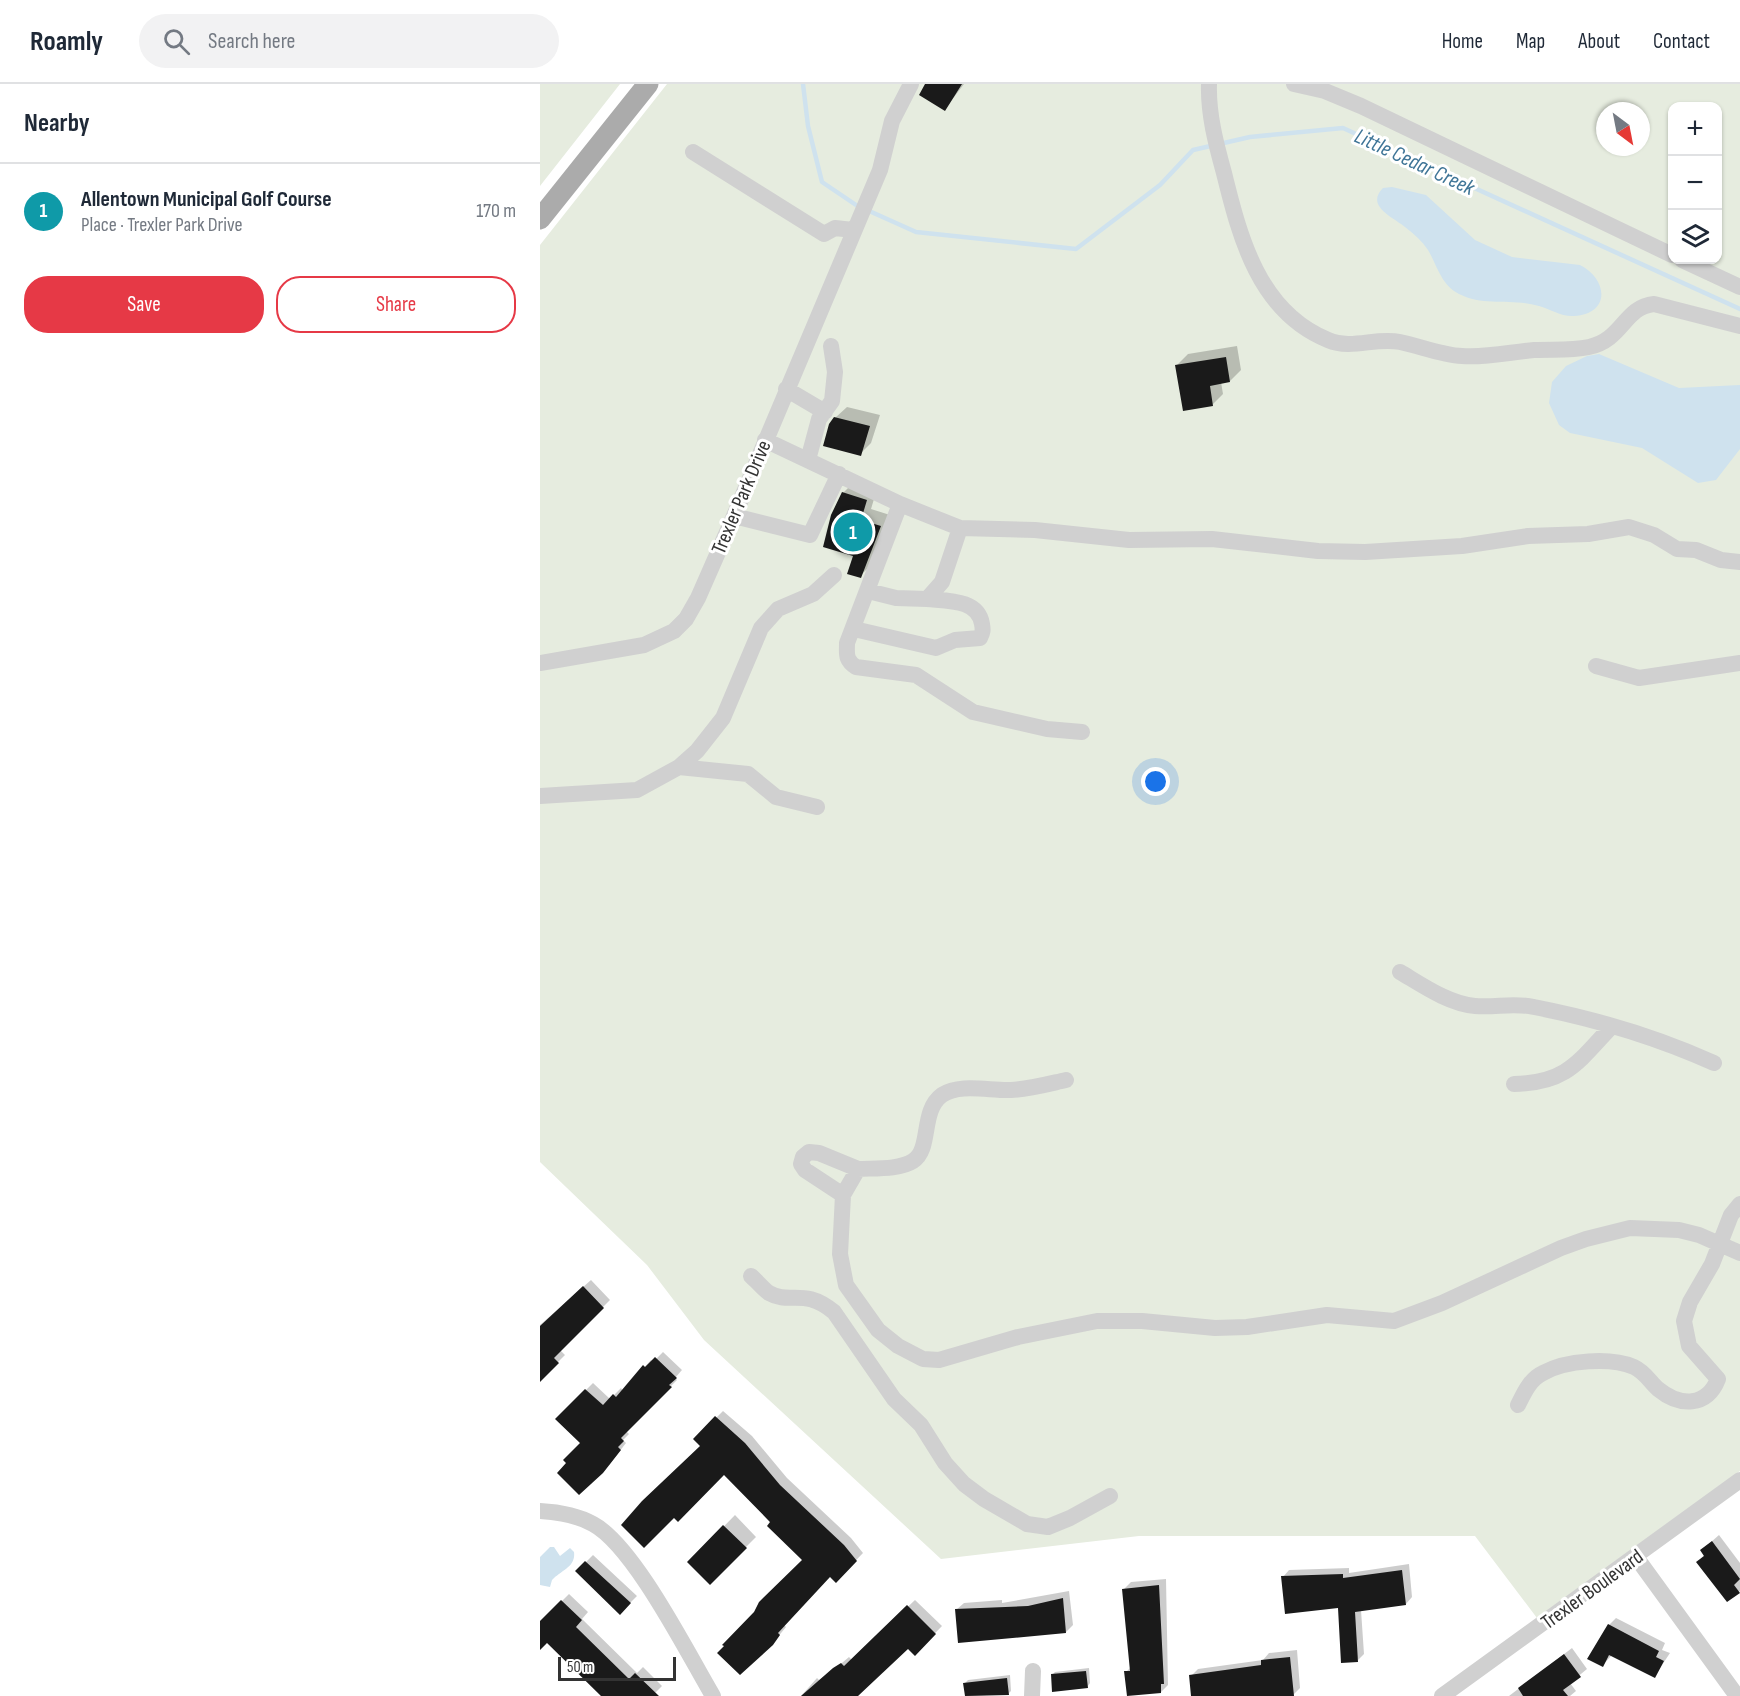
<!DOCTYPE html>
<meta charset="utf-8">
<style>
:root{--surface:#fff;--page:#f2f2f3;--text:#1f2937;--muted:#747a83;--line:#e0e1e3;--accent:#e63946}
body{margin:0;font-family:"Sofia Sans Condensed",sans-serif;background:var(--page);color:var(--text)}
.controls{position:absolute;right:18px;top:18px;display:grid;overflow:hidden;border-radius:12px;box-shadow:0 2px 4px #0004}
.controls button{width:54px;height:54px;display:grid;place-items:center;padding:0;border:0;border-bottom:2px solid var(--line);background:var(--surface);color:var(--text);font:30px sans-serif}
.compass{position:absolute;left:1056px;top:18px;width:54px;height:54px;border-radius:50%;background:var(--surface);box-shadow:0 2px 4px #0004;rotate:148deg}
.scale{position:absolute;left:18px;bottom:15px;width:118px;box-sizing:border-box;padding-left:6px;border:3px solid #333;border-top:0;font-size:16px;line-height:21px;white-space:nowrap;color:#333;-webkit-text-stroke:4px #fff;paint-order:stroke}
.you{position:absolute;left:616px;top:698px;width:21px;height:21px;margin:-15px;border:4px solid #fff;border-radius:50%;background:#1a73e8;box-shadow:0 0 0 9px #1a73e833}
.badge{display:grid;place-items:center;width:39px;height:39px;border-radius:50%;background:var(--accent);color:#fff;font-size:20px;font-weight:700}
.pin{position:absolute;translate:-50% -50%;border:3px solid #fff;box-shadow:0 2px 6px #0006}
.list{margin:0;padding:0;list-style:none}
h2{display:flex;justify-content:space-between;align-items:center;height:78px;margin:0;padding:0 24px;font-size:26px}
h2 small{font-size:20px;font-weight:400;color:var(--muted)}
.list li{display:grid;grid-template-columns:39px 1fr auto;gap:18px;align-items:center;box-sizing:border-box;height:96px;padding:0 24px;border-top:2px solid var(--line)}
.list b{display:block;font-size:22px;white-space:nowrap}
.list p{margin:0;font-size:20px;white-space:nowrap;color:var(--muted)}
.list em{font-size:20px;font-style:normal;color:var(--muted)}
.actions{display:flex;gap:12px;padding:18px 24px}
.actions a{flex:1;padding:14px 0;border:2px solid var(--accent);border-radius:24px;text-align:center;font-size:21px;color:var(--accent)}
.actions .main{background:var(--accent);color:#fff}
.icon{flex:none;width:33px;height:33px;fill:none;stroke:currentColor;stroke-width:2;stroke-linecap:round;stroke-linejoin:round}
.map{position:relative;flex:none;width:1200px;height:1612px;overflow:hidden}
header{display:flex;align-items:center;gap:36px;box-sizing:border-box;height:84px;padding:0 30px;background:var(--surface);border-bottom:2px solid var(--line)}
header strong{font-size:28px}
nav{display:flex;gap:33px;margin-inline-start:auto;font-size:21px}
.search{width:420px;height:54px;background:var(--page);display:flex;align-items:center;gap:15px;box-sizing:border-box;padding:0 21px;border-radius:33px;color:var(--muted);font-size:22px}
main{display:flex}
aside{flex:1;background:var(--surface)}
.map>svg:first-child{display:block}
.green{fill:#e6ecdf;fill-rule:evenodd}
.water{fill:#cfe2ee}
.shadow{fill:#0003}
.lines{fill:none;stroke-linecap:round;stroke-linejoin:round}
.stream{stroke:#cfe2ee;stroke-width:4.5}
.building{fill:#1a1a1a}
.minor{stroke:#d0d0d0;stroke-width:16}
.major{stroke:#ababab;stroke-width:21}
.labels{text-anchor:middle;stroke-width:6;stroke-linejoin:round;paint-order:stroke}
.street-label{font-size:21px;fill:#333;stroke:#fff}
.water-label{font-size:22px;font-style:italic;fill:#3f7597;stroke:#fff}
</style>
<header>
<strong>Roamly</strong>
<div class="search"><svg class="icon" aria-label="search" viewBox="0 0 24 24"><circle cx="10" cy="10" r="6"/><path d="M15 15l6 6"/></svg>Search here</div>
<nav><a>Home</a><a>Map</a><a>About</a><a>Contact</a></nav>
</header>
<main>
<aside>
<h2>Nearby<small></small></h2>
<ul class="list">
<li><span class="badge" style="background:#0f9aa8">1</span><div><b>Allentown Municipal Golf Course</b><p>Place · Trexler Park Drive</p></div><em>170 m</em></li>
</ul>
<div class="actions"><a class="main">Save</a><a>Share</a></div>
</aside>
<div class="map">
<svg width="1200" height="1612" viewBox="0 0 1200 1612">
<rect width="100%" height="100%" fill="#fff"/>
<!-- green -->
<path class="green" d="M0,0H80L0,102Z
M127,0H1200V1387L997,1534L935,1452H599L401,1475L164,1256L107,1181L0,1078V161ZM1132,22H1178V176H1132ZM1065,27H1101V63H1065Z"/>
<!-- water -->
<path class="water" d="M852,103L886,111L935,156L972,173L1040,181C1068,195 1071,230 1034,232C1022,233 1010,225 999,222C972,214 945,223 919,210C901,201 897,181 888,166C882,157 874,150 865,143C853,133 825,122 843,104Z
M1059,270L1139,304L1200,301V365L1176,396L1158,399L1102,364L1030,349L1019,341L1009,319L1012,298L1026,282L1047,272Z
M10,1463H14L20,1472L30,1464L34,1468C36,1483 21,1486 12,1496L10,1503L0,1501V1473Z"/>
<!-- shadow -->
<path class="shadow" d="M387,0H424L405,25Z
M697,262L701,286L690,297L681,298L683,310L672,321L637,281L648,270Z
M307,323L340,331L331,359L320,370L295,334Z
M314,398L337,405L331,425L350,431L331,481L320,492L303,409Z
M51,1196L70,1216L20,1266L25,1271L0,1296V1241Z
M123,1268L142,1286L135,1294L137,1296L86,1347L89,1350L83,1356L86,1359L69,1381L17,1335L53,1299L70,1315L81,1304L83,1307L111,1276L113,1278Z
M183,1327L212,1352L247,1394L311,1454L323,1469L296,1497L290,1491L244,1541L246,1543L232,1560L215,1529L264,1476L155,1355Z
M195,1431L216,1453L170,1499L149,1478Z
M1179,1451L1200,1479V1507L1187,1516L1158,1478L1165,1470L1162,1466Z
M53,1471L97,1512L80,1529L37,1487Z
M869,1480L872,1513L866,1520L821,1526L824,1570L818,1576L799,1522L743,1493L749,1486L809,1484V1489Z
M626,1495L628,1601L621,1608L586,1588L591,1583L584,1505L591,1498Z
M529,1507L533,1541L526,1548L416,1526L424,1519L462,1516V1519Z
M29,1510L48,1528L42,1535L97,1589L103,1583L122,1602L112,1612H63L0,1550V1539Z
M375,1516L402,1542L375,1570L368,1563L316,1612H261L277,1594L279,1596L290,1589L309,1573L312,1576Z
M1076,1534L1125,1559L1122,1566L1130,1569L1114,1593L1072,1571L1063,1581L1069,1541Z
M1032,1564L1047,1585L1030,1599L1036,1607L1030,1612H969Z
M757,1566L760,1604L753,1611L653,1612L651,1592L658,1585L723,1576L729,1569Z
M549,1584L550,1599L547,1603L512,1591L515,1588Z
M470,1591L471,1607L468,1610L426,1612L425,1599L428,1596Z"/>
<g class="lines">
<!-- stream -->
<path class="stream" d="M263,0L268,42L282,98L319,123
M327,126L376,148L536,165L620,101L653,66L710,53L803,44L1200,225"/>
</g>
<!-- building -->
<path class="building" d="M385,0H422L405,27L379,11Z
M686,273L690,298L670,302L673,322L643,327L635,281Z
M294,333L330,342L321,372L283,362L289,340Z
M302,408L327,416L321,436L341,442L321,494L307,490L313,472L283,463L291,431Z
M43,1202L64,1224L14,1274L19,1279L0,1298V1242Z
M115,1273L137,1294L129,1301L132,1303L81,1354L84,1357L78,1363L81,1366L63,1389L39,1411L17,1389L26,1379L23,1376L40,1359L15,1335L45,1305L63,1321L73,1310L76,1313L103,1281L105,1283Z
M175,1332L205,1359L240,1401L304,1461L317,1477L296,1499L290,1493L238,1549L240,1551L233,1561L200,1591L177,1569L184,1562L182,1561L214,1528L219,1518L262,1476L227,1442L230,1438L184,1391L138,1438L134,1434L104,1464L81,1441L102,1417L160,1362L153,1355Z
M183,1441L207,1464L170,1501L147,1478Z
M1172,1457L1200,1495L1194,1501L1200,1509L1187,1518L1156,1478L1164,1472L1160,1466Z
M45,1477L91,1519L80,1531L35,1487Z
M862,1486L866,1521L815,1528L818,1578L801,1579L798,1524L745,1530L741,1492L803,1490V1494Z
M619,1501L624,1600H621V1609L587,1612L584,1587H590L582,1505Z
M523,1514L526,1549L418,1559L415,1525L488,1522Z
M21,1516L42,1536L36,1543L89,1595L95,1589L119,1612H61L7,1559L0,1566V1537Z
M367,1521L396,1550L375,1572L368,1565L318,1612H261L293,1584L301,1579L304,1582Z
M1068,1540L1119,1567L1116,1573L1124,1577L1115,1594L1069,1571L1063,1583L1047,1575Z
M1024,1570L1041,1593L1023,1606L1028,1612H983L978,1604Z
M750,1573L754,1612H651L649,1591L721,1581V1576Z
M546,1587L548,1604L512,1608L511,1590Z
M467,1594L469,1611L425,1612L423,1599Z"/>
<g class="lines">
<!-- minor -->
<path class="minor" d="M669,0C668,30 676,60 684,89C700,154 719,228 788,256C812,266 835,253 860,258C880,262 901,271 922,272C945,274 971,268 994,266C1013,265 1030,267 1049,263C1083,256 1084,223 1114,220L1200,242
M754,0L785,7L821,22L1132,171
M153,68L284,150L295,144L313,146
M1142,176L1200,203
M246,305L285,328
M225,356L360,420
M268,376L279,335L292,317L295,288L291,262
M194,432L270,451L299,390
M420,444L495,446L589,456L672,455L778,467L825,468L922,462L988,452L1048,450L1089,443L1114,451L1137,465L1156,466L1181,476L1200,478
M328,507L356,514L387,515L402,498L420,444L360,420L307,559C307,570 305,576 316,583L376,591L433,628L507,645L542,648
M314,545L396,564L415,556L440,554C443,548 443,546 442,540C438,515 407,517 387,515
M0,579L104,561L134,547L146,535L158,514L194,432L340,86L352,37L371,0
M1056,582L1099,594L1200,579
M139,683L208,690L236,713L277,723
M0,712L97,706L139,683L157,667L183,634L221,544L238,525L273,510L294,491
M860,888C882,901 909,920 935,922C956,924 972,918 994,923C1056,935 1116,953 1174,979
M974,1000C1027,999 1038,978 1072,942
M318,1085C334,1084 359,1086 373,1077C392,1065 380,1027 402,1011C420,999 450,1007 471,1006C490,1005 508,1000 526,996
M303,1111L265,1086L261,1080L263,1073L269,1068L279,1069L318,1085L303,1111L300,1170L306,1201L338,1246L358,1262L383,1275L399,1276L478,1253L557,1237H602L675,1244L707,1243L787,1231L854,1237L902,1219L1021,1164L1046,1155L1090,1144L1139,1146L1159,1151L1200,1169
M211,1192C217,1197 223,1205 229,1209C250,1221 264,1203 294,1228L354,1315L381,1341L405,1379L424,1400L444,1415L487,1440L508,1443L530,1434L570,1412
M978,1321C984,1309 990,1295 1003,1289C1026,1276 1071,1273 1094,1283C1105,1288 1110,1298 1118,1305C1140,1323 1167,1323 1178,1295L1149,1262L1144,1237L1150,1218L1172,1180L1191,1131L1200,1120
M0,1427C18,1428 37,1431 53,1440C94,1462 148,1570 173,1612
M1096,1473L1197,1612
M492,1612L493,1587
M902,1612L1200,1396"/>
<!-- major -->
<path class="major" d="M0,135L108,0"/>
</g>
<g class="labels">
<!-- street labels -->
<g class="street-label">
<text transform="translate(201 413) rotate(-67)" y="7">Trexler Park Drive</text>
<text transform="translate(1052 1505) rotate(-36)" y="7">Trexler Boulevard</text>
</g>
<!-- water labels -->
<g class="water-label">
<text transform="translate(875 77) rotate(25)" y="8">Little Cedar Creek</text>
</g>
</g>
</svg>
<div class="controls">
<button>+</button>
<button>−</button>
<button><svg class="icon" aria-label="layers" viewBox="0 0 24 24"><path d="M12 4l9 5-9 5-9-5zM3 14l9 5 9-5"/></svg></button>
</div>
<svg class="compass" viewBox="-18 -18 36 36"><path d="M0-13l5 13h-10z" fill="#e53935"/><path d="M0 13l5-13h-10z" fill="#747a83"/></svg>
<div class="scale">50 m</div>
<div class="you"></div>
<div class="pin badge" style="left:313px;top:448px;background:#0f9aa8">1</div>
</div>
</main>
